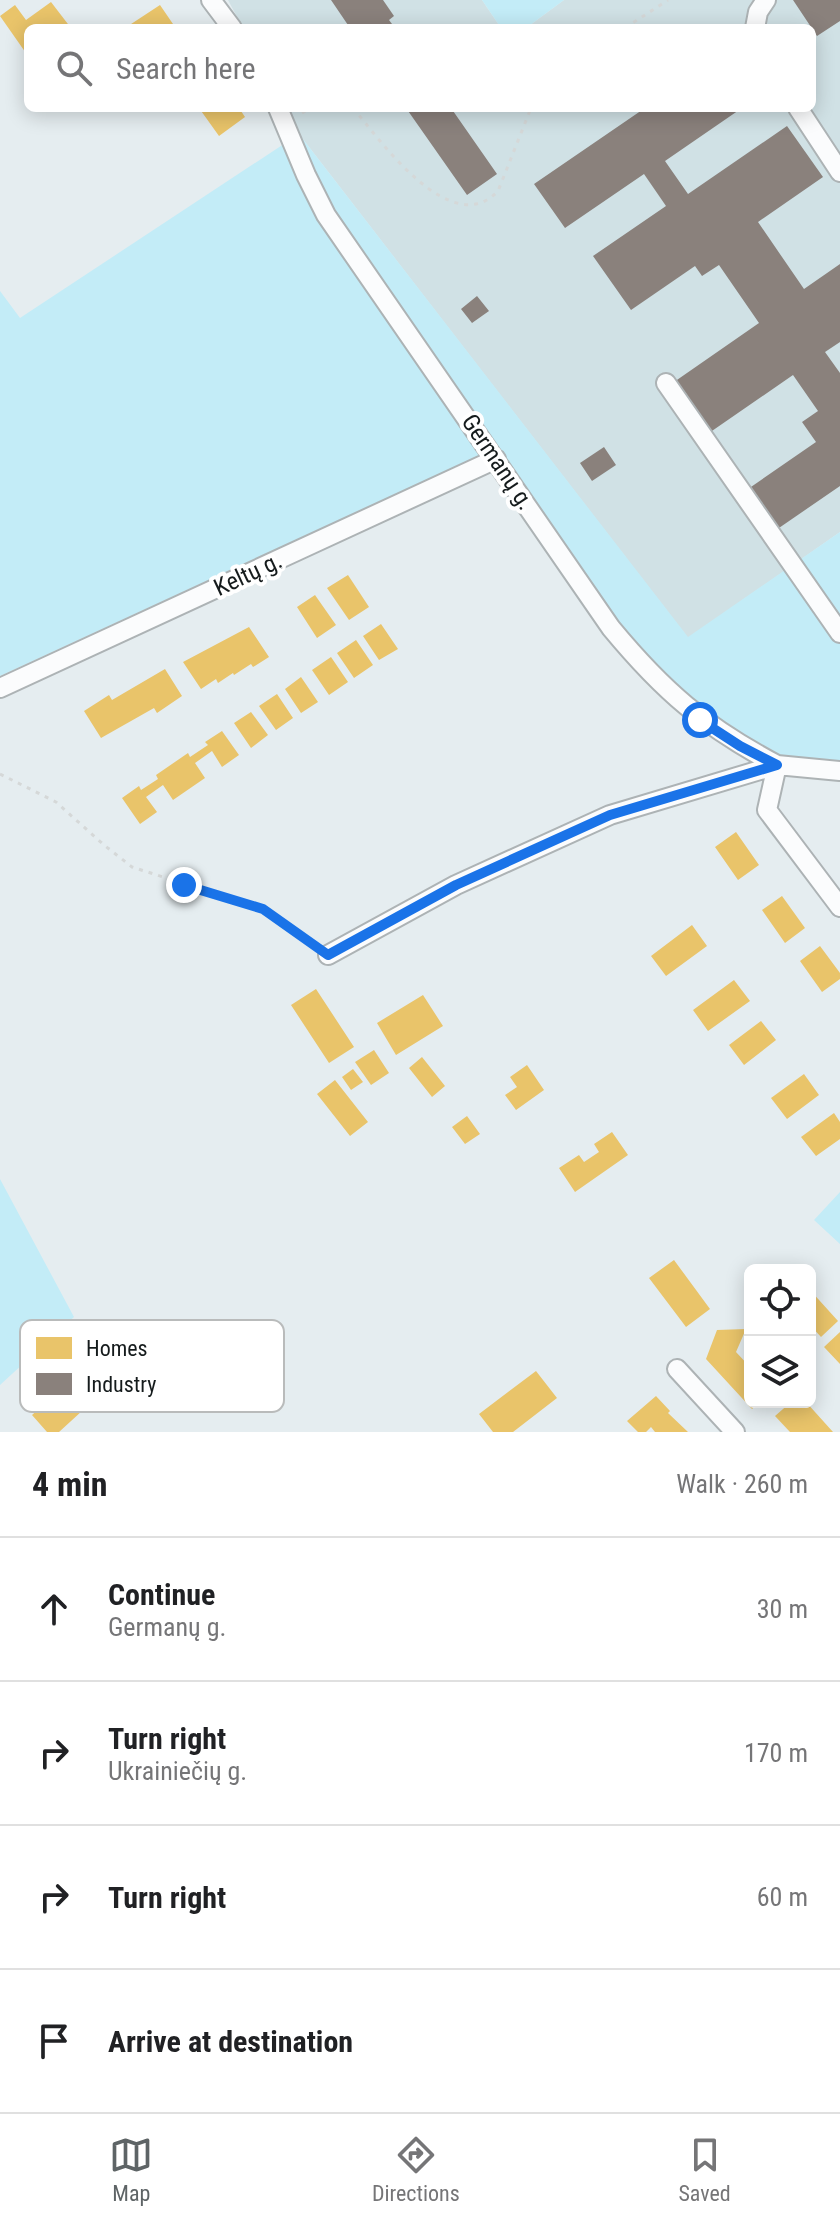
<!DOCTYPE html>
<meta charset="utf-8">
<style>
:root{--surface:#fff;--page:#f6f6f6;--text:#202124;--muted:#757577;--line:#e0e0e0;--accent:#5e6466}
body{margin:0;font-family:"Roboto Condensed",sans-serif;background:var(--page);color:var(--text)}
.controls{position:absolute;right:24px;bottom:24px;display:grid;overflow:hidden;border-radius:12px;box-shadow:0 4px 20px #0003}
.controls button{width:72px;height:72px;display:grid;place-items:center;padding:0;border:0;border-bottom:2px solid var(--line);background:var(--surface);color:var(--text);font:40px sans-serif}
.stop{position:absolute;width:24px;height:24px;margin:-18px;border:6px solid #1a73e8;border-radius:50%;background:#fff}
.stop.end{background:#1a73e8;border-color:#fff;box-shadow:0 2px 8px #0008}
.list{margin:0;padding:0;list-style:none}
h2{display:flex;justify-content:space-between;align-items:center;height:104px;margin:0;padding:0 32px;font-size:34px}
h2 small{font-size:26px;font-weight:400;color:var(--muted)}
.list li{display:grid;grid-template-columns:52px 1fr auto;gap:24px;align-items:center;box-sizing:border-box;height:144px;padding:0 32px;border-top:2px solid var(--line)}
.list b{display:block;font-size:30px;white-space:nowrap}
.list p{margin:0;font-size:26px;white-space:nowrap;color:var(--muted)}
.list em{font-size:26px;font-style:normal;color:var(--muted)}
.icon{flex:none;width:44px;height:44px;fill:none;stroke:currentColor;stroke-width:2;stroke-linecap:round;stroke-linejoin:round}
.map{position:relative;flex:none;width:840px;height:1432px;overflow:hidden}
.search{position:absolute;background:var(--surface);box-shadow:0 4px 20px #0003;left:24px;right:24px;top:24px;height:88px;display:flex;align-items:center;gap:20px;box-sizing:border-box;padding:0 28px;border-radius:12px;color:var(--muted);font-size:30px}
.sheet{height:680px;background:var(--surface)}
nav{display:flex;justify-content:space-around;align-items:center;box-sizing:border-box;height:112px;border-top:2px solid var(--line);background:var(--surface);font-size:22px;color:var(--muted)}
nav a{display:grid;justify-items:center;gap:4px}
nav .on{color:var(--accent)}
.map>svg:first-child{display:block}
.built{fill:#d0e1e5}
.green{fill:#c3ecf7}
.homes{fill:#e9c46a}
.industry{fill:#8a817c}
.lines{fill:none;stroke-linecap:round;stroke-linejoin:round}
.street-casing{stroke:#adb3b5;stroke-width:22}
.path{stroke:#d5d8d8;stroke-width:3;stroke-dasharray:4 6;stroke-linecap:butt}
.street{stroke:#fbfcfd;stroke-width:18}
.route{stroke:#1a73e8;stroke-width:10}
.labels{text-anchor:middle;stroke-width:8;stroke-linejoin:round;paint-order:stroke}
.street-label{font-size:24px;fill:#151b1c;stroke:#fff}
.key{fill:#fff;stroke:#b9bbbb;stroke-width:2}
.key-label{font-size:22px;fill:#151b1c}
</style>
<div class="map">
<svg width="840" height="1432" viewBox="0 0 840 1432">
<rect width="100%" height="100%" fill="#e5edf0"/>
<!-- built -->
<path class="built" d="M228,0H482L501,28H243Z
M564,0H840V532L688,638L299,134L285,108H812V28H526Z"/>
<!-- green -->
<path class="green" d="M482,0H564L526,28H501Z
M299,134L688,637L840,532V763L818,762L783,756L756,745L685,696L625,634L504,455L478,456L0,676V291L20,318Z
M0,1179L74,1317L0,1385Z
M840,1192V1244L814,1220Z"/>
<!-- homes -->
<path class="homes" d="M51,2L71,28H28V56L0,16L15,5L26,20Z
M160,5L173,24L167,28H125Z
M199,108H239L245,117L219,136Z
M348,575L369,607L349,620L327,588Z
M315,595L336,625L317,638L297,607Z
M381,624L398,649L379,660L363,636Z
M249,627L269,657L253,667L251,664L234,675L233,673L218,683L216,679L201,689L183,662Z
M356,640L373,665L354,678L337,653Z
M331,657L348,682L329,695L312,670Z
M165,669L182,696L157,713L154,708L101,738L84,711L109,695L112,700Z
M301,677L318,702L301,713L285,689Z
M277,694L293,718L276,730L259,706Z
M251,712L268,735L251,748L234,723Z
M222,731L239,755L222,767L212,751L195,763L205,778L173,800L163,785L146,797L157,812L140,824L122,798L139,786L141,790L158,779L156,775L188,753L190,757L208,745L205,742Z
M736,832L759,865L738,880L715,847Z
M782,896L805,928L785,943L762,910Z
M692,925L707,946L666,976L651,956Z
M820,946L840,973V979L822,992L800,961Z
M734,980L750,1001L708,1031L693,1010Z
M316,989L354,1047L329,1063L291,1005Z
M423,995L443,1026L396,1055L377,1023Z
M761,1021L776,1040L744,1065L729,1045Z
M374,1050L389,1073L371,1085L355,1062Z
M422,1057L445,1086L432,1097L409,1068Z
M527,1065L544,1090L516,1110L505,1095L517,1087L510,1077Z
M353,1069L363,1082L351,1090L342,1077Z
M804,1074L819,1095L787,1119L771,1098Z
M335,1080L368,1122L350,1136L317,1094Z
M834,1113L840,1122V1139L816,1156L801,1137Z
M467,1116L480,1134L465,1144L452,1127Z
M612,1132L628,1155L575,1192L559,1168L579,1155L584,1162L599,1152L594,1144Z
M674,1260L710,1309L686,1327L649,1278Z
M810,1290L838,1321L821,1337L810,1325Z
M746,1329L736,1352L750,1367V1402H760L752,1409L706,1359L717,1330Z
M840,1332V1364L824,1347Z
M85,1367L105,1390L59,1432H47L32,1415Z
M536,1371L557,1398L513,1432H493L479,1414Z
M656,1396L670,1411L668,1413L688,1432H655L651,1427L646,1432H638L627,1421Z
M791,1402H806L833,1432H790L775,1416Z"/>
<!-- industry -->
<path class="industry" d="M331,0H383L394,16L389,20L395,28H350Z
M793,0H840V21L817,36Z
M406,108H451L497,174L467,195Z
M645,108H742L665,161L688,194L787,126L823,177L758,222L804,289L840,264V342L825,352L840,373V486L776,530L748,489L816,442L802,422L818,411L793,375L709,433L674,382L759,323L719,265L702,276L695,266L631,310L593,256L666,206L644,174L565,228L534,184Z
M477,296L489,311L472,323L461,309Z
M604,447L616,465L592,481L580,463Z"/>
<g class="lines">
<defs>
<path id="street" d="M211,0L232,28
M755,28L758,12L766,0
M278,108L306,175L326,215L611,628C664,692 704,726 777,765
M798,108L840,172
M666,383L840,633
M0,688L496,459
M777,765L767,810L840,907
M328,955L456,885L610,815L777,765L840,771
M677,1369L735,1432"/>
</defs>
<!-- street casing -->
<use href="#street" class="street-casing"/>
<!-- path -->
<path class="path" d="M625,28L668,0
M353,108C380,140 451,241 498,191L531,108
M302,113L310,108
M0,774L56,802L104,845L132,867L263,909L315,946"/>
<!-- street -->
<use href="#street" class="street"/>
</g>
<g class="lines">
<!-- route -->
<path class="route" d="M184,885L263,909L328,955L456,885L610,815L777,765L740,746L700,720"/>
</g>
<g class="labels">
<!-- street labels -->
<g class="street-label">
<text transform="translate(498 462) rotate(56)" y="8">Germanų g.</text>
<text transform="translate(248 574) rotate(-25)" y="8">Keltų g.</text>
</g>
</g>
<!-- legend -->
<rect x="20" y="1320" width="264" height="92" rx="12" class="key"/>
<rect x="36" y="1337" width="36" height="22" fill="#e9c46a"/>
<rect x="36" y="1373" width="36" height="22" fill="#8a817c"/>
<g class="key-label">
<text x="86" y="1356">Homes</text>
<text x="86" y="1392">Industry</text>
</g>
</svg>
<div class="controls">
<button><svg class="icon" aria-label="locate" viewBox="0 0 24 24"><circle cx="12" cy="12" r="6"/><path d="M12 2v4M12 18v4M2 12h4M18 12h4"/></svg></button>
<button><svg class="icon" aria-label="layers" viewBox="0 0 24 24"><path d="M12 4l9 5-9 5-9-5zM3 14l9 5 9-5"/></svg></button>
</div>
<div class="stop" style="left:700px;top:720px"></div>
<div class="stop end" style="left:184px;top:885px"></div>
<div class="search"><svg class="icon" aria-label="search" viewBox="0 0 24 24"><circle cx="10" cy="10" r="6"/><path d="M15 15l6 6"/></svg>Search here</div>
</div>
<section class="sheet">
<h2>4 min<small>Walk · 260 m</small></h2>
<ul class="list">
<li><svg class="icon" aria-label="ahead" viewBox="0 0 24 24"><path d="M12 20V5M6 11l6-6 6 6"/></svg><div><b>Continue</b><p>Germanų g.</p></div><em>30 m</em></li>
<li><svg class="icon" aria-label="right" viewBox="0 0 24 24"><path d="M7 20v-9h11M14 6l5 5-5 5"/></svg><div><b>Turn right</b><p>Ukrainiečių g.</p></div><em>170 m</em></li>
<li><svg class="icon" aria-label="right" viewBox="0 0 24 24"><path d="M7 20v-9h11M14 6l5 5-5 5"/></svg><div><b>Turn right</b></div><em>60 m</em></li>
<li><svg class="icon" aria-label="arrive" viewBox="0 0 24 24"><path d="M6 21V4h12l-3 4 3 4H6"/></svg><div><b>Arrive at destination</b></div></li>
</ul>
</section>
<nav>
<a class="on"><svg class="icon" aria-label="map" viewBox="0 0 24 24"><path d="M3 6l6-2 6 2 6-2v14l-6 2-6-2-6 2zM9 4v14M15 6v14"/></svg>Map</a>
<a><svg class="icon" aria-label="directions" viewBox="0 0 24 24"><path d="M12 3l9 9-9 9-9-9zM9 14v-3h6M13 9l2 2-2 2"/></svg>Directions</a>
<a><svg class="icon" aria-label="saved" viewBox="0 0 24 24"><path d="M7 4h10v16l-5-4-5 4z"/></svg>Saved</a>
</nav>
